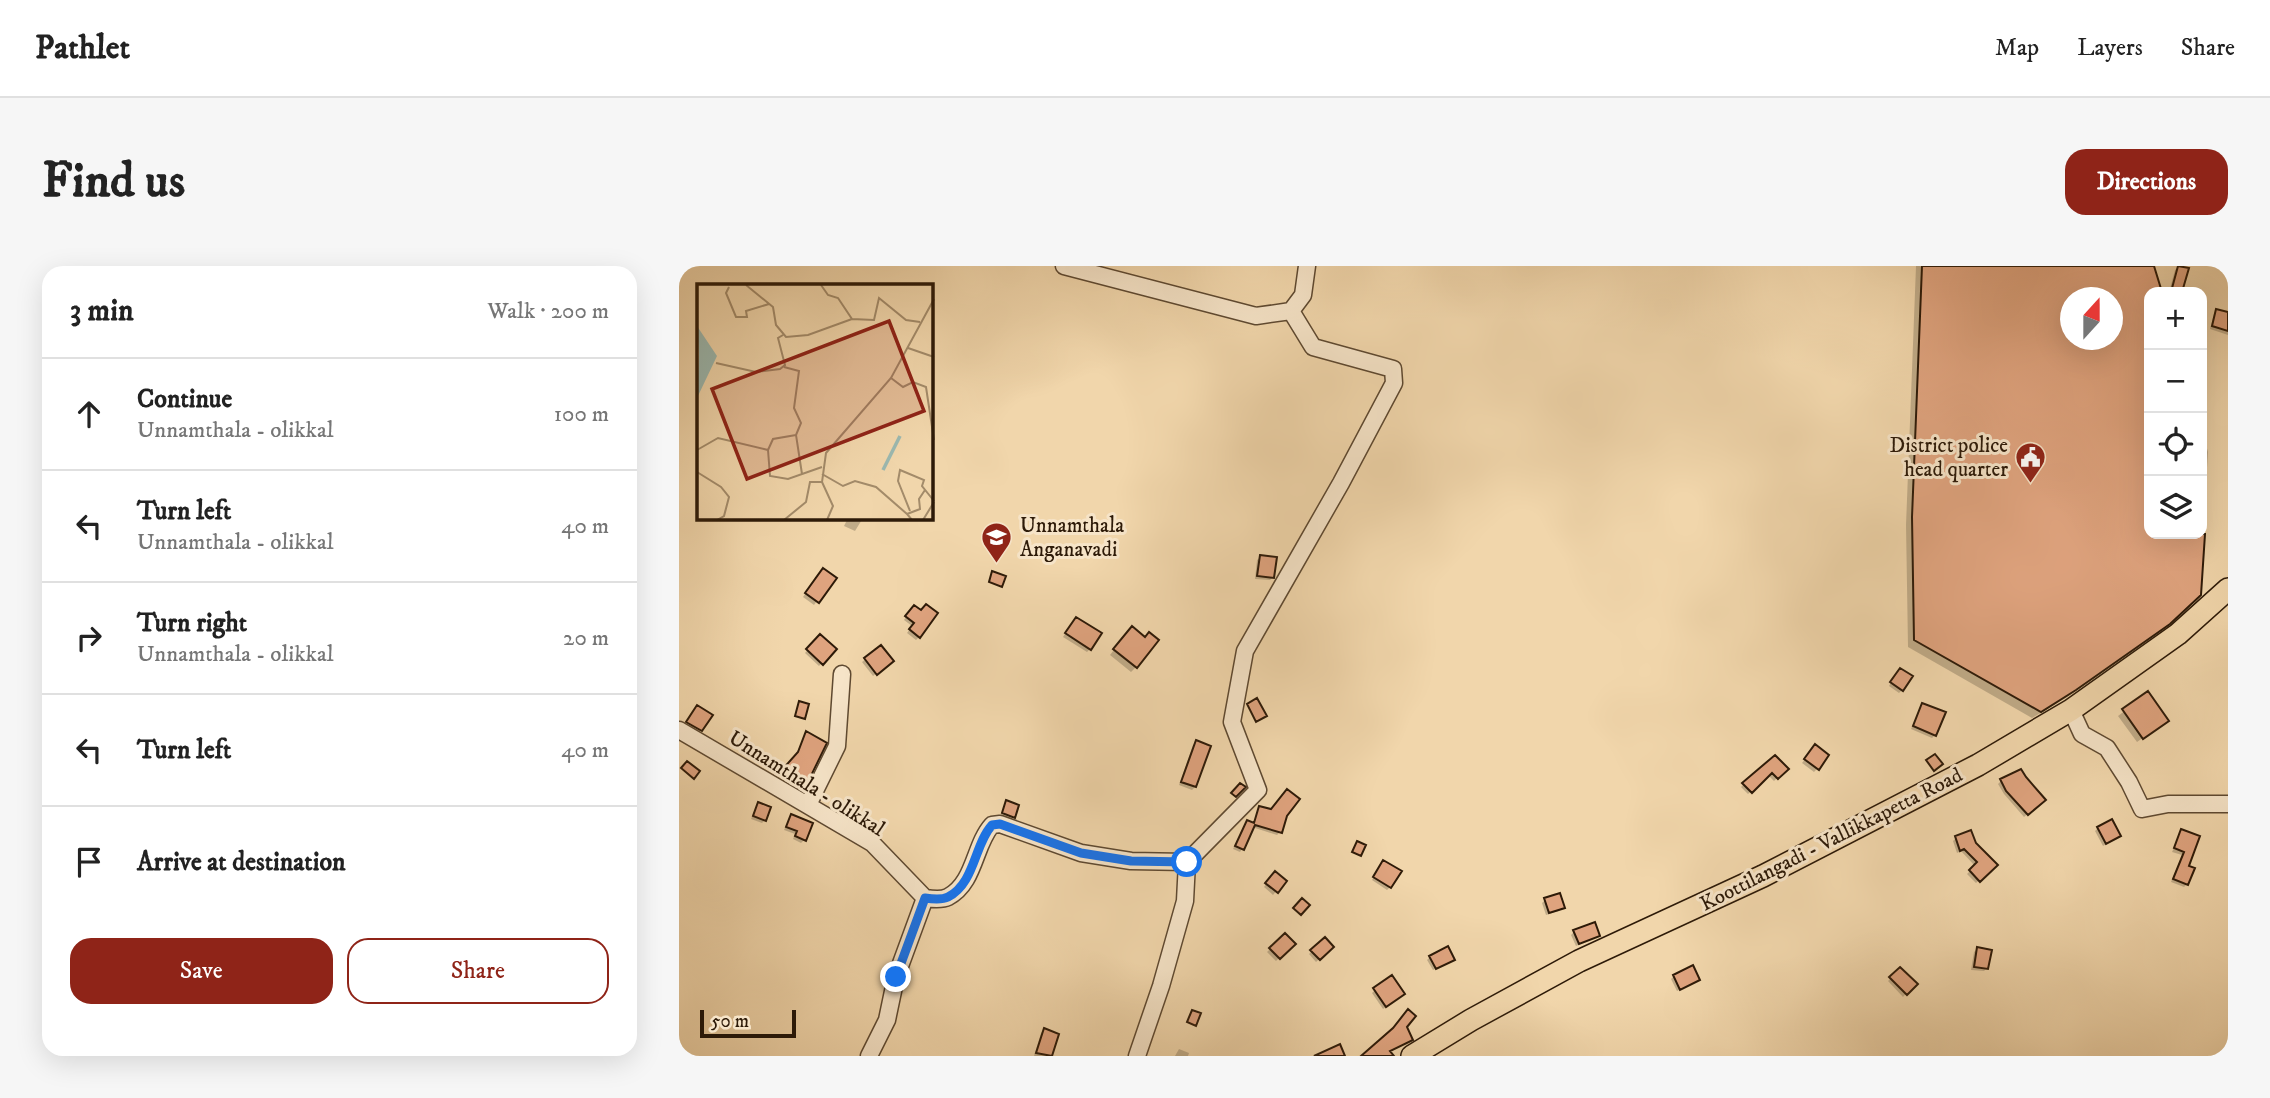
<!DOCTYPE html>
<meta charset="utf-8">
<style>
:root{--surface:#fff;--page:#f6f6f6;--text:#222;--muted:#767676;--line:#e0e0e0;--accent:#8f2418}
body{margin:0;font-family:"IM FELL DW Pica",serif;background:var(--page);color:var(--text)}
.controls{position:absolute;right:21px;top:21px;display:grid;overflow:hidden;border-radius:14px;box-shadow:0 7px 28px #0002}
.controls button{width:63px;height:63px;display:grid;place-items:center;padding:0;border:0;border-bottom:2px solid var(--line);background:var(--surface);color:var(--text);font:35px sans-serif}
.compass{position:absolute;left:1381px;top:21px;width:63px;height:63px;border-radius:50%;background:var(--surface);box-shadow:0 7px 28px #0002;rotate:21deg}
.scale{position:absolute;left:21px;bottom:18px;width:96px;box-sizing:border-box;padding-left:7px;border:4px solid #2d1a08;border-top:0;font-size:19px;line-height:24px;white-space:nowrap;color:#2d1a08;-webkit-text-stroke:5px #f6e4c8;paint-order:stroke}
.stop{position:absolute;width:21px;height:21px;margin:-16px;border:5px solid #1a73e8;border-radius:50%;background:#fff}
.stop.end{background:#1a73e8;border-color:#fff;box-shadow:0 2px 7px #0008}
.list{margin:0;padding:0;list-style:none}
h2{display:flex;justify-content:space-between;align-items:center;height:91px;margin:0;padding:0 28px;font-size:30px}
h2 small{font-size:23px;font-weight:400;color:var(--muted)}
.list li{display:grid;grid-template-columns:46px 1fr auto;gap:21px;align-items:center;box-sizing:border-box;height:112px;padding:0 28px;border-top:2px solid var(--line)}
.list b{display:block;font-size:26px;white-space:nowrap}
.list p{margin:0;font-size:23px;white-space:nowrap;color:var(--muted)}
.list em{font-size:23px;font-style:normal;color:var(--muted)}
.actions{display:flex;gap:14px;padding:21px 28px}
.actions a{flex:1;padding:16px 0;border:2px solid var(--accent);border-radius:21px;text-align:center;font-size:24px;color:var(--accent)}
.actions .main{background:var(--accent);color:#fff}
.icon{flex:none;width:38px;height:38px;fill:none;stroke:currentColor;stroke-width:2;stroke-linecap:round;stroke-linejoin:round}
.map{position:relative;flex:none;width:1549px;height:790px;overflow:hidden;border-radius:21px}
header{display:flex;align-items:center;gap:42px;box-sizing:border-box;height:98px;padding:0 35px;background:var(--surface);border-bottom:2px solid var(--line)}
header strong{font-size:33px}
nav{display:flex;gap:38px;margin-inline-start:auto;font-size:24px}
.intro{display:flex;align-items:center;justify-content:space-between;box-sizing:border-box;height:168px;padding:0 42px}
h1{margin:0;font-size:49px}
.button{padding:18px 32px;border-radius:21px;background:var(--accent);color:#fff;font-size:24px;font-weight:700}
main{display:flex;gap:42px;padding:0 42px}
aside{flex:1;background:var(--surface);border-radius:21px;box-shadow:0 7px 28px #0002}
.map>svg:first-child{display:block}
.shadow{fill:#0003;fill-rule:evenodd}
.building{fill:#dfa37e;stroke:#2d1a08;stroke-width:2;fill-rule:evenodd}
.lines{fill:none;stroke-linecap:round;stroke-linejoin:round}
.minor-casing{stroke:#5e4931;stroke-width:19}
.major-casing{stroke:#2d1a08;stroke-width:24}
.minor{stroke:#f6e4c8;stroke-width:16}
.major{stroke:#f1d6ab;stroke-width:21}
.route{stroke:#1a73e8;stroke-width:9}
.labels{text-anchor:middle;stroke-width:6;stroke-linejoin:round;paint-order:stroke}
.poi-label{font-size:21px;fill:#2d1a08;stroke:#f6e4c8;text-anchor:end}
.street-label{font-size:21px;fill:#2d1a08;stroke:#f6e4c8}
.inset-river{fill:none;stroke:#9bb8af;stroke-width:3.5}
.inset-road{fill:none;stroke:#a38b6a;stroke-width:2}
.view{fill:#8f2418;fill-opacity:0.15;stroke:#8f2418;stroke-width:3.5}
.inset-edge{fill:none;stroke:#2d1a08;stroke-width:3.5}
</style>
<header>
<strong>Pathlet</strong>
<nav><a>Map</a><a>Layers</a><a>Share</a></nav>
</header>
<div class="intro"><h1>Find us</h1><a class="button">Directions</a></div>
<main>
<aside>
<h2>3 min<small>Walk · 200 m</small></h2>
<ul class="list">
<li><svg class="icon" aria-label="ahead" viewBox="0 0 24 24"><path d="M12 20V5M6 11l6-6 6 6"/></svg><div><b>Continue</b><p>Unnamthala - olikkal</p></div><em>100 m</em></li>
<li><svg class="icon" aria-label="left" viewBox="0 0 24 24"><path d="M17 20v-9H6M10 6l-5 5 5 5"/></svg><div><b>Turn left</b><p>Unnamthala - olikkal</p></div><em>40 m</em></li>
<li><svg class="icon" aria-label="right" viewBox="0 0 24 24"><path d="M7 20v-9h11M14 6l5 5-5 5"/></svg><div><b>Turn right</b><p>Unnamthala - olikkal</p></div><em>20 m</em></li>
<li><svg class="icon" aria-label="left" viewBox="0 0 24 24"><path d="M17 20v-9H6M10 6l-5 5 5 5"/></svg><div><b>Turn left</b></div><em>40 m</em></li>
<li><svg class="icon" aria-label="arrive" viewBox="0 0 24 24"><path d="M6 21V4h12l-3 4 3 4H6"/></svg><div><b>Arrive at destination</b></div></li>
</ul>
<div class="actions"><a class="main">Save</a><a>Share</a></div>
</aside>
<div class="map">
<svg width="1549" height="790" viewBox="0 0 1549 790">
<rect width="100%" height="100%" fill="#f1d6ab"/>
<filter id="stains"><feTurbulence type="fractalNoise" baseFrequency=".00286" numOctaves="4"/><feColorMatrix values="0 0 0 0 .2 0 0 0 0 .09 0 0 0 0 .02 0 0 0 .5 -.17"/></filter>
<radialGradient id="worn" r=".72"><stop offset=".6" stop-color="#630" stop-opacity="0"/><stop offset="1" stop-color="#630" stop-opacity=".3"/></radialGradient>
<!-- shadow -->
<path class="shadow" d="M1237,0H1474L1481,26H1470V268H1523V164L1529,186L1520,329L1482,364L1388,431L1353,452L1229,381L1227,259ZM1392,32H1434V74H1392Z
M1499,1L1508,3L1501,26H1490L1496,4Z
M1538,45L1549,48V69L1531,63L1535,48Z
M169,252H184L176,265L165,260Z
M582,291L594,311L591,314L576,313L578,294Z
M141,307L156,312L135,339L124,331Z
M232,344L240,371L237,374L228,367L233,360L225,354Z
M394,356L411,383L408,386L384,371Z
M448,367L457,401L452,406L431,389Z
M142,370L156,383L140,400L126,387Z
M202,381L210,398L194,410L183,396Z
M1218,407L1223,424L1220,427L1210,420Z
M1468,428L1482,459L1458,476L1439,450Z
M1244,439L1256,469L1253,472L1232,463Z
M16,444L22,464L19,467L6,460Z
M127,467L145,478L121,525L101,509L116,490Z
M517,476L516,521L513,524L500,519L514,479Z
M1133,484L1138,503L1135,506L1123,497Z
M1107,503L1095,515L1089,509L1069,528L1062,521L1074,509Z
M1322,515L1365,534L1345,551L1325,528L1319,518Z
M328,536L334,551L331,554L321,550Z
M79,538L86,554L83,557L72,553Z
M581,542L606,549L601,566L598,569L573,561L563,583L561,586L554,583L566,558L569,556L574,558Z
M112,550L125,574L122,577L114,573L116,568L105,564Z
M1419,562L1440,570L1424,580L1416,565Z
M1503,565L1508,601V618L1505,621L1492,616L1503,589L1493,586Z
M1277,572L1296,578L1316,599L1297,617L1288,608L1296,600L1282,585L1278,587L1274,575Z
M702,599L711,621L708,624L693,614Z
M593,610L606,615L594,629L585,621Z
M866,634L884,642L880,645L867,649L863,637Z
M895,666L919,670L897,680L892,669Z
M606,669L614,678L597,695L588,686Z
M645,673L653,681L637,696L630,688Z
M1298,683L1308,702L1305,705L1292,704L1295,686Z
M751,691L770,696L754,704L748,694Z
M1221,703L1236,718L1224,731L1209,715Z
M995,710L1019,714L998,725L992,713Z
M696,724L721,731L704,743L693,727Z
M365,764L378,769L371,790H355L362,767Z
M500,783L510,787L509,790H496Z"/>
<!-- building -->
<path class="building" d="M1243,0H1475L1483,26H1470V268H1526L1522,329L1491,358L1397,424L1362,446L1235,374L1233,251ZM1391,32H1433V74H1391Z
M1499,0L1510,2L1503,26H1492Z
M1537,43L1549,46V65L1533,60Z
M581,289L598,291L595,312L578,310Z
M144,302L158,312L140,337L126,327Z
M313,305L327,310L323,321L310,316Z
M247,338L259,347L241,372L230,363L235,357L226,350L235,339L242,344Z
M397,351L423,367L412,384L386,367Z
M453,360L466,371L470,366L480,374L458,402L434,383Z
M141,368L158,383L144,399L127,383Z
M202,379L215,395L198,409L185,392Z
M1221,402L1234,410L1224,425L1211,416Z
M1469,425L1490,455L1464,473L1443,443Z
M578,432L588,450L577,456L568,438Z
M120,435L130,438L126,453L116,450Z
M1243,437L1267,446L1257,470L1234,460Z
M18,439L34,449L23,465L7,456Z
M127,465L148,477L125,524L102,505L119,486Z
M517,474L532,480L517,521L502,516Z
M1136,478L1150,489L1140,504L1125,493Z
M1256,488L1264,498L1255,505L1247,494Z
M1096,489L1110,503L1099,513L1093,507L1073,527L1063,517Z
M8,495L21,505L15,513L2,502Z
M1342,503L1347,511L1367,534L1349,549L1327,525L1321,513Z
M561,517L567,521L557,531L552,527Z
M608,523L621,533L608,550L603,567L576,559L565,584L556,580L568,554L575,557L580,540L592,543Z
M327,534L340,539L336,552L323,547Z
M79,536L92,541L87,555L74,550Z
M112,548L134,557L127,575L116,570L118,565L107,561Z
M1433,553L1442,570L1427,578L1418,561Z
M1502,563L1521,570L1510,600L1516,602L1509,619L1494,613L1505,586L1495,582Z
M1292,564L1297,577L1319,599L1301,616L1290,604L1298,596L1285,583L1281,585L1276,570Z
M678,575L687,579L682,590L673,586Z
M704,594L723,605L712,622L694,611Z
M596,605L608,615L599,627L586,617Z
M881,627L886,642L870,647L865,632Z
M623,632L631,639L622,649L614,642Z
M916,656L921,670L900,678L894,664Z
M606,667L617,678L601,693L590,682Z
M646,671L655,681L641,694L631,684Z
M769,680L776,694L757,703L750,690Z
M1298,681L1313,684L1309,703L1295,701Z
M1014,699L1021,714L1001,724L994,709Z
M1221,701L1239,718L1228,729L1210,711Z
M713,709L726,728L707,741L694,722Z
M729,743L737,750L728,761L734,774L711,785L715,790H682L714,762Z
M513,744L522,747L517,760L508,756Z
M365,762L380,768L373,790L357,787Z
M661,778L666,790H635Z"/>
<g class="lines">
<defs>
<path id="minor" d="M385,0L577,50L612,45L624,29L628,0
M1392,444L1403,468L1428,482L1450,516L1463,543L1489,538H1549
M0,464L193,577L246,632C253,633 263,634 269,631C296,617 295,579 313,559L321,558L402,587L452,595L508,596
M129,539L158,480L163,408
M190,790L208,754L217,711L246,632
M458,790L482,720L506,635L508,596L579,524L553,456L566,385L662,217L715,117L714,103L634,81L612,45"/>
<path id="major" d="M733,790L792,754L900,695L1084,610L1299,499L1392,444L1499,368L1549,323"/>
</defs>
<!-- minor casing -->
<use href="#minor" class="minor-casing"/>
<!-- major casing -->
<use href="#major" class="major-casing"/>
<!-- minor -->
<use href="#minor" class="minor"/>
<!-- major -->
<use href="#major" class="major"/>
</g>
<g class="lines">
<!-- route -->
<path class="route" d="M217,711L246,632C253,633 263,634 269,631C296,617 295,579 313,559L321,558L402,587L452,595L508,596"/>
</g>
<!-- icons -->
<defs>
<symbol id="civic-pin" viewBox="-11 -11 22 30"><path d="M0 17L-7.5 6A9.5 9.5 0 1 1 7.5 6Z" fill="#8f2418" stroke="#f6e4c8"/><path d="M-.6-6.5H3V-4.5H.6V-3L4-1V1h2V6H-6V1h2V-1L-.6-3ZM-1.2 2.5V6h2.4V2.5Z" fill="#fff"/></symbol>
<symbol id="school-pin" viewBox="-11 -11 22 30"><path d="M0 17L-7.5 6A9.5 9.5 0 1 1 7.5 6Z" fill="#8f2418" stroke="#f6e4c8"/><path d="M0-5L7-2L0 1L-7-2ZM-4 1L0 2.5L4 1V4Q0 6-4 4Z" fill="#fff"/></symbol>
</defs>
<g fill-rule="evenodd">
<use href="#civic-pin" x="1334" y="174" width="35" height="47"/>
<use href="#school-pin" x="300" y="254" width="35" height="47"/>
</g>
<g class="labels">
<!-- poi labels -->
<g class="poi-label">
<text x="1329" y="186">District police<tspan x="1329" dy="24">head quarter</tspan></text>
<text x="341" y="266" text-anchor="start">Unnamthala<tspan x="341" dy="24">Anganavadi</tspan></text>
</g>
<!-- street labels -->
<g class="street-label">
<text transform="translate(128 517) rotate(32)" y="7">Unnamthala - olikkal</text>
<text transform="translate(1152 573) rotate(-27)" y="7">Koottilangadi - Vallikkapetta Road</text>
</g>
</g>
<!-- overview -->
<g transform="translate(18 18)">
<rect width="236" height="236" fill="#f1d6ab"/>
<path d="M0,42L20,72L0,114L2,70Z" fill="#9bb8af"/>
<path class="inset-river" d="M186,186L203,152"/>
<path class="inset-road" d="M49,1L76,23L79,41L89,53L111,51L155,35M124,1L131,11L141,14L155,35L177,36L182,14L209,36L223,38M32,3L29,9L39,33H50L49,27L72,20M211,64L237,73M19,79L59,88L83,85L88,81L81,54L86,51M87,83L102,87L97,124L104,139L99,151L105,190M194,94L206,103L216,98L229,103L237,156M0,166L21,154L71,166L76,155L99,151M71,166L73,192L91,195L125,183M0,188L24,203L32,213L27,232L20,236M125,190L146,202L158,197L179,203L210,230M213,227L201,197L203,186L227,196L225,202L237,217M87,236L109,218L113,198H125M130,236L136,222L125,198L129,169L194,94L237,15M215,236L210,230L223,225L222,215L228,206M226,236L237,218"/>
<path class="view" d="M192,37L227,127L50,195L15,105Z"/>
<rect width="236" height="236" class="inset-edge"/>
</g>
<rect width="100%" height="100%" filter="url(#stains)"/>
<rect width="100%" height="100%" fill="url(#worn)"/>
</svg>
<div class="controls">
<button>+</button>
<button>−</button>
<button><svg class="icon" aria-label="locate" viewBox="0 0 24 24"><circle cx="12" cy="12" r="6"/><path d="M12 2v4M12 18v4M2 12h4M18 12h4"/></svg></button>
<button><svg class="icon" aria-label="layers" viewBox="0 0 24 24"><path d="M12 4l9 5-9 5-9-5zM3 14l9 5 9-5"/></svg></button>
</div>
<svg class="compass" viewBox="-18 -18 36 36"><path d="M0-13l5 13h-10z" fill="#e53935"/><path d="M0 13l5-13h-10z" fill="#767676"/></svg>
<div class="scale">50 m</div>
<div class="stop" style="left:508px;top:596px"></div>
<div class="stop end" style="left:217px;top:711px"></div>
</div>
</main>
